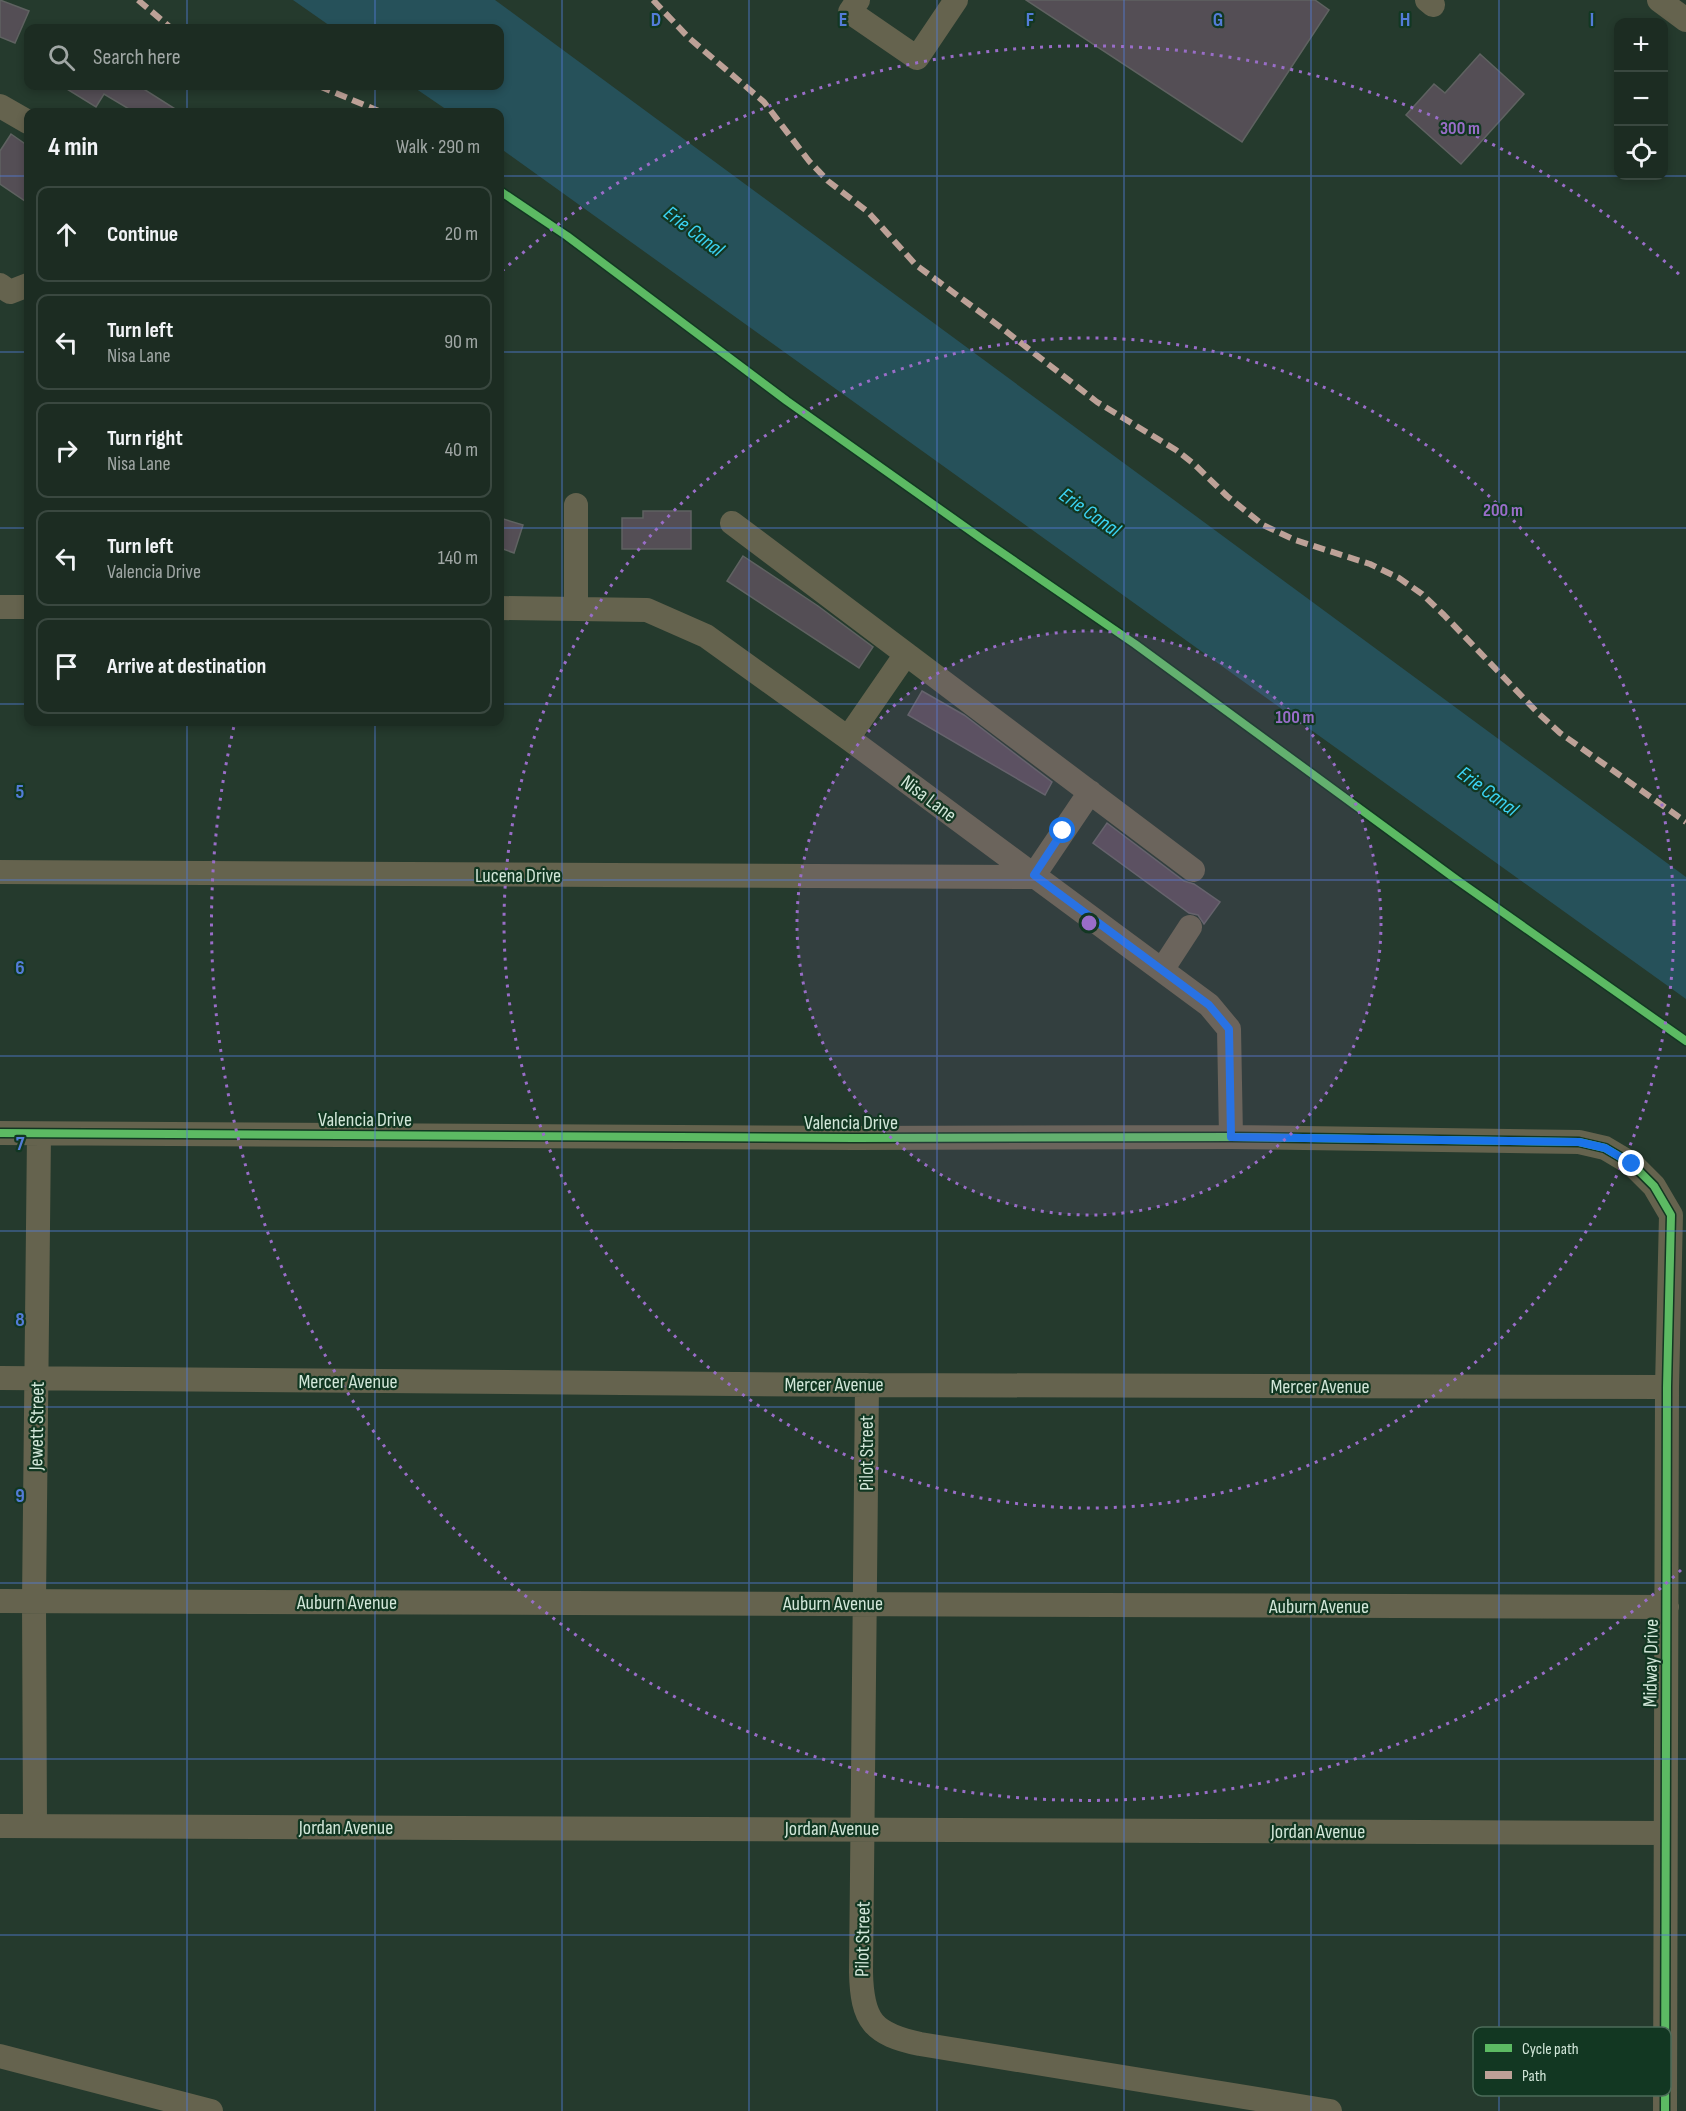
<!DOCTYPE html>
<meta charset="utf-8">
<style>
:root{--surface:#1c2c22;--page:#25342a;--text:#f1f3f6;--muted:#a0a7a5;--line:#3a4840}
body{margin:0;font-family:"Sofia Sans Condensed",sans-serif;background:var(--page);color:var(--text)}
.controls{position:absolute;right:18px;top:18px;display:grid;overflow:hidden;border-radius:12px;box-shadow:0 3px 9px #0003}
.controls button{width:54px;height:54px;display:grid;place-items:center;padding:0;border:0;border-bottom:2px solid var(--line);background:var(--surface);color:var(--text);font:30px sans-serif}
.stop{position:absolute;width:18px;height:18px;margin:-14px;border:4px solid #1a73e8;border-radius:50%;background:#fff}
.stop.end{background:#1a73e8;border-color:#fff;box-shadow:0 2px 6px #0008}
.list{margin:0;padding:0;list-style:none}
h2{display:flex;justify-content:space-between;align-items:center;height:78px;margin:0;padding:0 24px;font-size:26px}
h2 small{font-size:20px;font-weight:400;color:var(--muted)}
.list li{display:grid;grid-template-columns:39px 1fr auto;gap:18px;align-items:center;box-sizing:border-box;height:96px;margin:0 12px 12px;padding:0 12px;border:2px solid var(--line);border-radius:12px}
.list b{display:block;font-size:22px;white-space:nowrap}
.list p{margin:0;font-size:20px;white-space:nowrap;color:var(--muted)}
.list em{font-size:20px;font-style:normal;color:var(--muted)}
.icon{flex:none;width:33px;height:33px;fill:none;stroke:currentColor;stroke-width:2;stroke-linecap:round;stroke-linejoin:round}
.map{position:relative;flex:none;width:1686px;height:2111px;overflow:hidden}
.search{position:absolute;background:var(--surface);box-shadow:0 3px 9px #0003;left:24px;top:24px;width:480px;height:66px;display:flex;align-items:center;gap:15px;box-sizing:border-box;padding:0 21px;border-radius:12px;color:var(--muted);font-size:22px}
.panel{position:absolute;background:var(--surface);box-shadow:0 3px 9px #0003;left:24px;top:108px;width:480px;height:618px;border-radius:12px}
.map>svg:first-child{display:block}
.water{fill:#26515a}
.building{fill:#544e55;stroke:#5f6261;stroke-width:1.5}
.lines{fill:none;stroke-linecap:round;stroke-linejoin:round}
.minor{stroke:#65634e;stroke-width:24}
.quiet{stroke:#bda197;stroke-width:6;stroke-dasharray:12 6;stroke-linecap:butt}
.cycleway-casing{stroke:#123722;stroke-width:11}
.cycleway{stroke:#5cba63;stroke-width:8}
.route{stroke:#1a73e8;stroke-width:8}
.grid{fill:none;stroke:#537cd8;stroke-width:1.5;stroke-opacity:0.55}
.ring{fill:none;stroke:#996dc8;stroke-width:3;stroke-dasharray:3 6}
.labels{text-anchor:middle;stroke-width:4.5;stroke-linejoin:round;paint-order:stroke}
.street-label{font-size:20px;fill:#d2e7d9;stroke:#123722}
.water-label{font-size:21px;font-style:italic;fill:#3bd3f3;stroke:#123722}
.key{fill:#123722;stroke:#4c6c59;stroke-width:1.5}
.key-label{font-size:16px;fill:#d2e7d9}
.grid-label{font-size:20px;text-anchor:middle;font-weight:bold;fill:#537cd8;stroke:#123722;stroke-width:4.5;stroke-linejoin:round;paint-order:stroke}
.centre{fill:#996dc8;stroke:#123722;stroke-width:3}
.ring-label{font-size:18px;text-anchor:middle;font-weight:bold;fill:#996dc8;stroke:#123722;stroke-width:4.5;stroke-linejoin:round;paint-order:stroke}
</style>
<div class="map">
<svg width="1686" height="2111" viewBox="0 0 1686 2111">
<rect width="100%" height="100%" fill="#253a2d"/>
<!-- water -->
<path class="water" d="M293,0H495L1686,877V999L500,148V112H450L412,86H500V28H333Z"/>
<!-- building -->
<path class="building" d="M0,0L29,11L15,43L0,37Z
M1026,0H1315L1329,10L1242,142Z
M1480,54L1524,94L1461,164L1406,115L1434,84L1445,93Z
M62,86H139L180,112H134L104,94L96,107Z
M11,134L28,146V203L0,184V151Z
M643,511H691V549H622V518H643Z
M500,518L523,525L514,553L500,548Z
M743,556L818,606L873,647L859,668L727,581Z
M922,691L964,715L1052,782L1045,795L908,715Z
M1107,823L1184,881L1194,884L1220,902L1204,924L1198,915L1189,913L1093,843Z"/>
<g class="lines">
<!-- minor -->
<path class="minor" d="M858,0L850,12L917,58L956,0
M1427,0L1433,5
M1659,0L1686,20
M0,106L28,122
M0,285L10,292L28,285
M576,505V608
M732,523L1193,870
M0,607H28
M500,608L647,610L706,636L848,738L1209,1005L1229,1029L1231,1137
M848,738L906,654
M0,872L1037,877
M1034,875L1090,792
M1162,970L1190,927
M0,1133L855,1138L1231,1137L1579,1142L1605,1148L1632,1164L1654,1186L1671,1215L1667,1387L1665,2111
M0,1378L867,1385L1667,1387
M867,1385L861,1972C862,2021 873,2034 920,2044L1330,2111
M0,1601L1667,1607
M0,1826L1665,1833
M35,1826L34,1601L39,1134
M0,2056L211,2111"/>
<!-- quiet -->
<path class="quiet" d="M138,0L171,28
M653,0L689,38L764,102L809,161L828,181L868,212L916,265L1003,329L1097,402L1176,450L1194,464L1227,496L1263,525L1295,540L1370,564L1399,578L1422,594L1444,615L1538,713L1560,733L1686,822
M319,86L381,112"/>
<defs>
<path id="cycleway" d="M500,191L567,236L787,401L982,539L1135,644L1457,880L1686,1041
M0,1133L855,1138L1231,1137L1579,1142L1605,1148L1632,1164L1654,1186L1671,1215L1667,1387L1665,2111"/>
</defs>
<!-- cycleway casing -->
<use href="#cycleway" class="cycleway-casing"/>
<!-- cycleway -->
<use href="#cycleway" class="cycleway"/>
</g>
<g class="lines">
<!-- route -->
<path class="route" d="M1063,831L1034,875L1209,1005L1229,1029L1231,1137L1579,1142L1605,1148L1632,1164"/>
</g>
<!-- grid -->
<path class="grid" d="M187,0V28M375,0V28M562,0V2111M749,0V2111M937,0V2111M1124,0V2111M1311,0V2111M1499,0V2111M187,86V112M375,86V112M0,176H28M500,176H1686M0,352H28M500,352H1686M0,528H28M500,528H1686M0,704H28M500,704H1686M187,722V2111M375,722V2111M0,880H1686M0,1056H1686M0,1231H1686M0,1407H1686M0,1583H1686M0,1759H1686M0,1935H1686"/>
<!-- distance rings -->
<circle cx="1089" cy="923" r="292" fill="#996dc8" fill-opacity=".12"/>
<g class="ring">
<circle cx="1089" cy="923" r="292"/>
<circle cx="1089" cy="923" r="585"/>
<path d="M1681 1570A877 877 0 0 1 234 726M502 271A877 877 0 0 1 1681 276"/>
</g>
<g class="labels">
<!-- street labels -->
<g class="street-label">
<text transform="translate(929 798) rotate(37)" y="7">Nisa Lane</text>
<text x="518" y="882">Lucena Drive</text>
<text x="365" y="1126">Valencia Drive</text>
<text x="851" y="1129">Valencia Drive</text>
<text x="348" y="1388">Mercer Avenue</text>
<text x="834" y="1391">Mercer Avenue</text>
<text x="1320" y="1393">Mercer Avenue</text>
<text transform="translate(36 1426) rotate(-89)" y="7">Jewett Street</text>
<text transform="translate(866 1453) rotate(-90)" y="7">Pilot Street</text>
<text x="347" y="1609">Auburn Avenue</text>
<text x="833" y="1610">Auburn Avenue</text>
<text x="1319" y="1613">Auburn Avenue</text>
<text transform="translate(1650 1663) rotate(-89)" y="7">Midway Drive</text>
<text x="346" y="1834">Jordan Avenue</text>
<text x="832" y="1835">Jordan Avenue</text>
<text x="1318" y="1838">Jordan Avenue</text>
<text transform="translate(862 1939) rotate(-89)" y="7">Pilot Street</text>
</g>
<!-- water labels -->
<g class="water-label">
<text transform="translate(694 231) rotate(37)" y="7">Erie Canal</text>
<text transform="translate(1090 512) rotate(35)" y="7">Erie Canal</text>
<text transform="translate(1488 791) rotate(36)" y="7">Erie Canal</text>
</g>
</g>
<!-- legend -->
<rect x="1473" y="2027" width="198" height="69" rx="9" class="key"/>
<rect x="1485" y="2044" width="27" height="8" fill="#5cba63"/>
<rect x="1485" y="2071" width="27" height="8" fill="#bda197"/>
<g class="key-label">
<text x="1522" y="2054">Cycle path</text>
<text x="1522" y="2081">Path</text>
</g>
<g class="grid-label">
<text x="656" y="26">D</text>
<text x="843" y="26">E</text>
<text x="1030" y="26">F</text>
<text x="1218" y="26">G</text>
<text x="1405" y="26">H</text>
<text x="1592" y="26">I</text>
<text x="20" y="798">5</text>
<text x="20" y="974">6</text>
<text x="20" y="1150">7</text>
<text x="20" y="1326">8</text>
<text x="20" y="1502">9</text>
</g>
<circle cx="1089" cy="923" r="9" class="centre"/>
<g class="ring-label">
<text x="1460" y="134">300 m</text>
<text x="1503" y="516">200 m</text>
<text x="1295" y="723">100 m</text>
</g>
</svg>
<div class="controls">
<button>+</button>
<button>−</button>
<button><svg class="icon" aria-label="locate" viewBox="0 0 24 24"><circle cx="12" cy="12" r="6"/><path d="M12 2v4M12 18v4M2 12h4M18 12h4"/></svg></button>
</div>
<div class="stop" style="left:1063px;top:831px"></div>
<div class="stop end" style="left:1632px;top:1164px"></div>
<div class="search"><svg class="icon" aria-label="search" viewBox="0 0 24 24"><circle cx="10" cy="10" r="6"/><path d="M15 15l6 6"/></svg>Search here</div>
<section class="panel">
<h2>4 min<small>Walk · 290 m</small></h2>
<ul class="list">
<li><svg class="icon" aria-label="ahead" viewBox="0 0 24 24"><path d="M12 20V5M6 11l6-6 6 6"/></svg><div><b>Continue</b></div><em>20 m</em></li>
<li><svg class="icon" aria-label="left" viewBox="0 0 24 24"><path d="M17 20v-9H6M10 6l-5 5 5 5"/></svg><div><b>Turn left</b><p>Nisa Lane</p></div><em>90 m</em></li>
<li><svg class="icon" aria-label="right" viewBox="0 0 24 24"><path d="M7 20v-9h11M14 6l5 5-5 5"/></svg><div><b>Turn right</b><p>Nisa Lane</p></div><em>40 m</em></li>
<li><svg class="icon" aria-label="left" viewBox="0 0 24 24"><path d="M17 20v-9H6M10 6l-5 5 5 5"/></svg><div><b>Turn left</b><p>Valencia Drive</p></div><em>140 m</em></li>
<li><svg class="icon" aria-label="arrive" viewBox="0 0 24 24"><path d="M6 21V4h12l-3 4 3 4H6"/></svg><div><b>Arrive at destination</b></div></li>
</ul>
</section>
</div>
